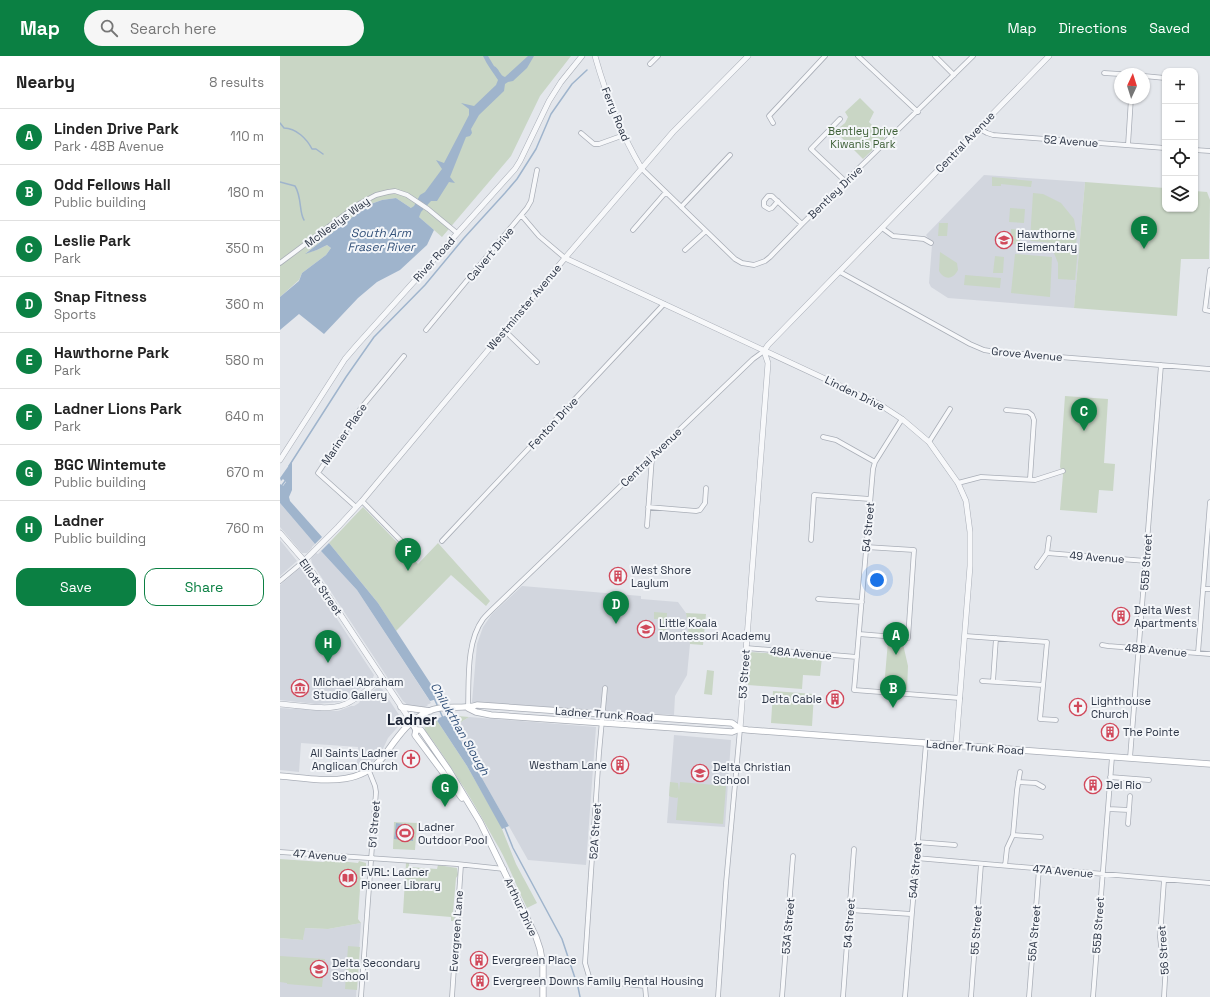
<!DOCTYPE html>
<meta charset="utf-8">
<style>
:root{--surface:#fff;--page:#f6f6f6;--text:#222;--muted:#767676;--line:#e0e0e0;--accent:#0b8043}
body{margin:0;font-family:"Space Grotesk",sans-serif;background:var(--page);color:var(--text)}
.controls{position:absolute;right:12px;top:12px;display:grid;overflow:hidden;border-radius:8px;box-shadow:0 1px 3px #0004}
.controls button{width:36px;height:36px;display:grid;place-items:center;padding:0;border:0;border-bottom:1px solid var(--line);background:var(--surface);color:var(--text);font:20px sans-serif}
.compass{position:absolute;left:834px;top:12px;width:36px;height:36px;border-radius:50%;background:var(--surface);box-shadow:0 1px 3px #0004;rotate:4deg}
.you{position:absolute;left:597px;top:524px;width:14px;height:14px;margin:-10px;border:3px solid #fff;border-radius:50%;background:#1a73e8;box-shadow:0 0 0 6px #1a73e833}
.badge{display:grid;place-items:center;width:26px;height:26px;border-radius:50%;background:var(--accent);color:#fff;font-size:13px;font-weight:700}
.pin{position:absolute;translate:-50% -33px;filter:drop-shadow(0 1px 2px #0008)}
.pin::after{content:'';position:absolute;top:21px;width:14px;height:12px;background:inherit;clip-path:polygon(0 0,100% 0,50% 100%)}
.list{margin:0;padding:0;list-style:none}
h2{display:flex;justify-content:space-between;align-items:center;height:52px;margin:0;padding:0 16px;font-size:17px}
h2 small{font-size:13px;font-weight:400;color:var(--muted)}
.list li{display:grid;grid-template-columns:26px 1fr auto;gap:12px;align-items:center;box-sizing:border-box;height:56px;padding:0 16px;border-top:1px solid var(--line)}
.list b{display:block;font-size:15px;white-space:nowrap}
.list p{margin:0;font-size:13px;white-space:nowrap;color:var(--muted)}
.list em{font-size:13px;font-style:normal;color:var(--muted)}
.actions{display:flex;gap:8px;padding:12px 16px}
.actions a{flex:1;padding:9px 0;border:1px solid var(--accent);border-radius:12px;text-align:center;font-size:14px;color:var(--accent)}
.actions .main{background:var(--accent);color:#fff}
.icon{flex:none;width:22px;height:22px;fill:none;stroke:currentColor;stroke-width:2;stroke-linecap:round;stroke-linejoin:round}
.map{position:relative;flex:none;width:930px;height:941px;overflow:hidden}
header{display:flex;align-items:center;gap:24px;box-sizing:border-box;height:56px;padding:0 20px;background:var(--accent);color:#fff}
header strong{font-size:19px}
nav{display:flex;gap:22px;margin-inline-start:auto;font-size:14px}
.search{width:280px;height:36px;background:var(--page);display:flex;align-items:center;gap:10px;box-sizing:border-box;padding:0 14px;border-radius:22px;color:var(--muted);font-size:15px}
main{display:flex}
aside{flex:1;background:var(--surface)}
.map>svg:first-child{display:block}
.built{fill:#d2d6de}
.green{fill:#c9d6c5}
.water{fill:#9fb4cc}
.lines{fill:none;stroke-linecap:round;stroke-linejoin:round}
.stream{stroke:#9fb4cc;stroke-width:1.5}
.minor-casing{stroke:#a9aeb7;stroke-width:5.5}
.tertiary-casing{stroke:#a9aeb7;stroke-width:6}
.secondary-casing{stroke:#a9aeb7;stroke-width:7}
.minor{stroke:#f7f8fa;stroke-width:4}
.tertiary{stroke:#f7f8fa;stroke-width:5}
.secondary{stroke:#fff;stroke-width:5.5}
.labels{text-anchor:middle;stroke-width:4;stroke-linejoin:round;paint-order:stroke}
.street-label{font-size:11px;fill:#2b3445;stroke:#f4f6f9}
.park-label{font-size:11px;fill:#3f6138;stroke:#f4f6f9}
.poi-label{font-size:11px;fill:#2b3445;stroke:#f4f6f9;text-anchor:start}
.water-label{font-size:12px;font-style:italic;fill:#34527a;stroke:#f4f6f9}
.district-label{font-size:15px;font-weight:bold;fill:#1d2536;stroke:#f4f6f9}
</style>
<header>
<strong>Map</strong>
<div class="search"><svg class="icon" aria-label="search" viewBox="0 0 24 24"><circle cx="10" cy="10" r="6"/><path d="M15 15l6 6"/></svg>Search here</div>
<nav><a>Map</a><a>Directions</a><a>Saved</a></nav>
</header>
<main>
<aside>
<h2>Nearby<small>8 results</small></h2>
<ul class="list">
<li><span class="badge">A</span><div><b>Linden Drive Park</b><p>Park · 48B Avenue</p></div><em>110 m</em></li>
<li><span class="badge">B</span><div><b>Odd Fellows Hall</b><p>Public building</p></div><em>180 m</em></li>
<li><span class="badge">C</span><div><b>Leslie Park</b><p>Park</p></div><em>350 m</em></li>
<li><span class="badge">D</span><div><b>Snap Fitness</b><p>Sports</p></div><em>360 m</em></li>
<li><span class="badge">E</span><div><b>Hawthorne Park</b><p>Park</p></div><em>580 m</em></li>
<li><span class="badge">F</span><div><b>Ladner Lions Park</b><p>Park</p></div><em>640 m</em></li>
<li><span class="badge">G</span><div><b>BGC Wintemute</b><p>Public building</p></div><em>670 m</em></li>
<li><span class="badge">H</span><div><b>Ladner</b><p>Public building</p></div><em>760 m</em></li>
</ul>
<div class="actions"><a class="main">Save</a><a>Share</a></div>
</aside>
<div class="map">
<svg width="930" height="941" viewBox="0 0 930 941">
<rect width="100%" height="100%" fill="#e4e7ec"/>
<!-- built -->
<path class="built" d="M704,119L805,126L794,252L668,242L651,231L649,227L652,189L646,179Z
M0,447L35,488L32,491V492L27,497H22L0,471Z
M0,484L17,505L0,520Z
M41,495L77,534L151,647L147,649L148,650L141,652L130,651L123,645L32,507L31,503L32,501L36,497L38,498Z
M21,511L24,513L94,619L92,624L60,646L36,648L0,644V529Z
M242,530L361,540V543L398,546L406,557L410,588L407,619L395,640L394,659L192,646L197,588L203,571L212,558Z
M98,631L102,633L123,665L108,682L101,697L91,707L76,716L78,691L21,687L19,716L0,714V652L14,653L16,652L40,654L42,655H58L71,650H74L79,647L81,643Z
M189,661L316,671L306,809L248,804L173,671Z
M394,679L451,684L445,771L387,767Z
M81,867L76,941H0V882L23,884L24,872L48,873Z"/>
<!-- green -->
<path class="green" d="M0,0H291L260,40L231,100L162,181L139,161L131,152L116,142L102,144L88,149L26,197L37,194L47,189L51,192L46,199L22,217L19,224L0,241Z
M580,42L594,56L589,66L605,82L583,103L555,75L565,67L568,61L565,56Z
M712,121L752,125L751,131L721,128V130H712Z
M805,126L885,132V153H915V135L927,136L930,144L929,203H901L897,260L794,252Z
M753,137L763,138L781,147L794,163L797,180L796,189L751,185L750,184Z
M730,152L745,153L744,167L729,166Z
M659,167H668L667,180H658Z
M731,173L740,174V188H730Z
M771,190L798,192L795,224L778,223V207Z
M660,196L677,207L678,214C673,224 664,224 659,215Z
M735,198L772,201L770,241L731,237Z
M715,200L724,201L723,217H713Z
M685,219L721,222L720,232L684,229Z
M785,340L828,343L824,407L835,408L833,435L819,434L817,457L780,454L783,419L780,411Z
M83,451L138,508L158,487L210,545L206,550L171,519L116,575L98,547L49,487Z
M374,556L387,557L386,576L379,575V563H374Z
M406,557L426,558L423,589L410,588Z
M608,585L623,588L628,610L627,634L604,632Z
M470,596L542,601L540,620L523,619L522,633L468,629Z
M427,614L434,615L432,639L424,638Z
M493,635L534,638L532,670L491,667Z
M167,659L189,661L173,671L169,661Z
M152,660L156,663L187,710L220,768L236,808L257,847L247,852C236,830 228,806 215,785C194,747 171,709 145,674C143,667 147,663 152,660Z
M390,726L398,727L399,735L400,726L446,730L443,768L396,764L398,741L397,742L391,741L389,740Z
M114,766L137,767L135,794L113,793Z
M48,802L56,803L59,805L78,807L79,805L86,807V814L81,818L78,863L81,867L48,873L25,872L23,884L0,882V803L43,806Z
M126,807H129V811L157,813L158,809L177,812L178,819L176,822L173,856L175,858L174,865H171V861L123,857Z
M68,890L80,891L77,934L65,933Z
M0,900L45,903L42,931L7,928V927L0,926Z"/>
<!-- water -->
<path class="water" d="M203,0H208L214,10C219,12 220,20 225,21L248,0H254L247,12L233,25L228,26L225,28L224,35L199,59L191,73L192,77L190,80L186,81L170,121L175,127L169,126L157,145H151L141,156L139,161L154,174L147,189L120,214L97,226L78,242L44,278L19,258L0,274V241L19,225L22,217L46,199L51,192L47,189L37,194L25,198L88,149L102,144L116,142L131,152L134,150L140,139L145,136L162,113L156,104L164,107L189,59V53L181,47L194,50L216,29L218,24C213,16 207,9 203,0Z
M12,405V434L9,441L10,445L42,481L35,488L0,447V428L3,430L6,426L3,423L1,425L0,422Z
M49,487L98,547L160,642L150,645L77,534L41,495Z
M167,659L171,664L173,671L229,770L222,773L187,710L156,663Z
M116,767L123,768V774L133,775V785L114,783Z"/>
<g class="lines">
<!-- stream -->
<path class="stream" d="M0,67L4,72C16,72 27,83 32,93H36L43,98
M0,126L15,130C22,141 19,157 24,164
M9,410L66,321L94,281L145,229L184,182L225,137L237,123L256,93L271,58L292,28L307,14
M0,432L5,425
M154,642L163,662
M225,772L233,792L282,883L298,931L300,941"/>
<defs>
<path id="minor" d="M578,0L638,56
M655,0L674,19
M370,8L378,0
M824,17L840,18
M864,20L885,22
M560,63L531,93L565,125
M493,67L489,60L545,0
M698,72L707,77L713,79L885,92
M301,77L314,88H319L344,79
M848,89L851,42
M915,94L930,95
M362,113L455,203L462,207L474,209L485,205L490,201L522,168L693,0
M498,145L492,152L489,153L484,150V145L488,140H492L494,142L522,168
M401,151L450,99
M242,160L259,180L285,202
M602,172L613,180L644,183L651,187
M353,174L386,136
M405,194L426,175
M0,207L79,148L96,139L108,136L115,135L127,139L148,153L177,177
M930,214L925,254L930,255
M560,216L690,288L704,294L716,296L930,313
M146,274L247,152L251,145L257,114
M224,274L257,306
M726,354L748,356L752,359L754,364L750,423
M622,363L595,406L593,413L574,634L680,642
M543,381L556,384L595,406
M649,386L670,353
M678,427L701,421L755,424L783,415
M82,445L129,493
M76,451L38,417L81,352L124,300
M368,451L416,455L420,454L425,447L426,432
M367,470L372,401
M531,484L534,439L590,443
M162,485L384,248
M767,497L866,505
M757,511L767,497L769,482
M0,525L24,505
M923,533H930
M538,543L582,546
M579,578L628,582L634,494L586,491
M685,580L767,586L760,663L776,664
M822,589L828,590L930,598
M466,592L577,601
M918,597L930,446
M702,625L763,629
M713,625L716,582
M325,632L319,697L305,907L310,924L365,930L366,941
M188,652C189,624 186,586 203,563C209,556 215,551 221,545L473,303L484,295
M850,702L881,309
M830,721L869,724
M738,726L756,727L763,731
M828,753L849,754
M848,768L850,740
M733,779L761,781
M637,786L675,789
M0,796L177,808L224,813
M636,802L930,827
M725,810L727,792L733,779L737,734L740,716
M570,854L631,858
M81,941L96,736L95,730L89,715
M172,941L181,809
M438,941L446,827L460,673
M502,941L513,800
M563,941L574,793
M625,941L646,687
M691,941L701,808
M749,941L759,813
M813,941L832,701
M884,941L886,907L881,890L880,881L884,824"/>
<path id="tertiary" d="M315,0C326,39 341,78 362,113
M285,202L599,348L622,363L649,386L678,427L686,445L690,476V510L676,689
M484,295L488,289L769,0
M0,404L65,303L77,289L235,113L240,105L269,45L281,26L302,0
M0,477L27,508L132,667
M24,505L58,471L82,445L285,202L393,76L468,0
M0,648C17,649 48,655 63,649C76,645 90,631 102,622
M460,673L488,307L484,295"/>
<path id="secondary" d="M121,651L150,655
M188,652L196,656L211,659L452,676L460,673L468,674L930,708
M132,667L136,674H141L168,713L200,766L256,881L260,893L263,910V941
M136,674L135,679L182,742
M0,720C38,723 81,734 106,697C119,679 128,665 149,655C164,648 181,654 197,649L452,667L460,673"/>
</defs>
<!-- minor casing -->
<use href="#minor" class="minor-casing"/>
<!-- tertiary casing -->
<use href="#tertiary" class="tertiary-casing"/>
<!-- secondary casing -->
<use href="#secondary" class="secondary-casing"/>
<!-- minor -->
<use href="#minor" class="minor"/>
<!-- tertiary -->
<use href="#tertiary" class="tertiary"/>
<!-- secondary -->
<use href="#secondary" class="secondary"/>
</g>
<!-- icons -->
<defs>
<symbol id="school-ring" viewBox="-11 -11 22 22"><circle r="9.5" fill="#f4f6f9" stroke="#d1495b" stroke-width="1.5"/><path d="M0-5L7-2L0 1L-7-2ZM-4 1L0 2.5L4 1V4Q0 6-4 4Z" fill="#d1495b"/></symbol>
<symbol id="building-ring" viewBox="-11 -11 22 22"><circle r="9.5" fill="#f4f6f9" stroke="#d1495b" stroke-width="1.5"/><path d="M-4-6H4V6H1V3H-1V6H-4ZM-2.5-4.3h1.7v1.8h-1.7ZM.8-4.3h1.7v1.8H.8ZM-2.5-1h1.7V.8h-1.7ZM.8-1h1.7V.8H.8Z" fill="#d1495b"/></symbol>
<symbol id="museum-ring" viewBox="-11 -11 22 22"><circle r="9.5" fill="#f4f6f9" stroke="#d1495b" stroke-width="1.5"/><path d="M0-6L6-3V-2H-6V-3ZM-5-1h2V3h-2ZM-1-1h2V3h-2ZM3-1h2V3H3ZM-6 4H6V6H-6Z" fill="#d1495b"/></symbol>
<symbol id="church-ring" viewBox="-11 -11 22 22"><circle r="9.5" fill="#f4f6f9" stroke="#d1495b" stroke-width="1.5"/><path d="M-1.2-6h2.4v3.5h3.3v2.4h-3.3V6h-2.4V-.1h-3.3v-2.4h3.3Z" fill="#d1495b"/></symbol>
<symbol id="stadium-ring" viewBox="-11 -11 22 22"><circle r="9.5" fill="#f4f6f9" stroke="#d1495b" stroke-width="1.5"/><path d="M0-5a6.5 5 0 1 0 0 10a6.5 5 0 1 0 0-10ZM-3.5-1.8h7v3.6h-7Z" fill="#d1495b"/></symbol>
<symbol id="library-ring" viewBox="-11 -11 22 22"><circle r="9.5" fill="#f4f6f9" stroke="#d1495b" stroke-width="1.5"/><path d="M-6-4Q-3-5.5-.7-3.5V5Q-3 3-6 4ZM6-4Q3-5.5 .7-3.5V5Q3 3 6 4Z" fill="#d1495b"/></symbol>
</defs>
<g fill-rule="evenodd">
<use href="#school-ring" x="714" y="174" width="20" height="20"/>
<use href="#building-ring" x="328" y="510" width="20" height="20"/>
<use href="#building-ring" x="831" y="550" width="20" height="20"/>
<use href="#school-ring" x="356" y="563" width="20" height="20"/>
<use href="#museum-ring" x="10" y="622" width="20" height="20"/>
<use href="#building-ring" x="545" y="633" width="20" height="20"/>
<use href="#church-ring" x="788" y="641" width="20" height="20"/>
<use href="#building-ring" x="820" y="666" width="20" height="20"/>
<use href="#church-ring" x="121" y="693" width="20" height="20"/>
<use href="#building-ring" x="330" y="699" width="20" height="20"/>
<use href="#school-ring" x="410" y="707" width="20" height="20"/>
<use href="#building-ring" x="803" y="719" width="20" height="20"/>
<use href="#stadium-ring" x="115" y="767" width="20" height="20"/>
<use href="#library-ring" x="58" y="812" width="20" height="20"/>
<use href="#building-ring" x="189" y="894" width="20" height="20"/>
<use href="#school-ring" x="29" y="903" width="20" height="20"/>
<use href="#building-ring" x="190" y="915" width="20" height="20"/>
</g>
<g class="labels">
<!-- street labels -->
<g class="street-label">
<text transform="translate(336 58) rotate(68)" y="4">Ferry Road</text>
<text transform="translate(791 85) rotate(4)" y="4">52 Avenue</text>
<text transform="translate(685 86) rotate(-46)" y="4">Central Avenue</text>
<text transform="translate(555 136) rotate(-44)" y="4">Bentley Drive</text>
<text transform="translate(57 166) rotate(-36)" y="4">McNeelys Way</text>
<text transform="translate(210 198) rotate(-50)" y="4">Calvert Drive</text>
<text transform="translate(154 203) rotate(-48)" y="4">River Road</text>
<text transform="translate(244 251) rotate(-50)" y="4">Westminster Avenue</text>
<text transform="translate(747 298) rotate(5)" y="4">Grove Avenue</text>
<text transform="translate(575 337) rotate(26)" y="4">Linden Drive</text>
<text transform="translate(273 367) rotate(-47)" y="4">Fenton Drive</text>
<text transform="translate(64 378) rotate(-56)" y="4">Mariner Place</text>
<text transform="translate(371 401) rotate(-44)" y="4">Central Avenue</text>
<text transform="translate(588 471) rotate(-85)" y="4">54 Street</text>
<text transform="translate(817 501) rotate(4)" y="4">49 Avenue</text>
<text transform="translate(866 506) rotate(-86)" y="4">55B Street</text>
<text transform="translate(41 531) rotate(55)" y="4">Elliott Street</text>
<text transform="translate(876 594) rotate(5)" y="4">48B Avenue</text>
<text transform="translate(521 597) rotate(5)" y="4">48A Avenue</text>
<text transform="translate(464 618) rotate(-86)" y="4">53 Street</text>
<text transform="translate(324 658) rotate(4)" y="4">Ladner Trunk Road</text>
<text transform="translate(695 691) rotate(4)" y="4">Ladner Trunk Road</text>
<text transform="translate(94 768) rotate(-85)" y="4">51 Street</text>
<text transform="translate(315 775) rotate(-86)" y="4">52A Street</text>
<text transform="translate(40 799) rotate(4)" y="4">47 Avenue</text>
<text transform="translate(635 814) rotate(-85)" y="4">54A Street</text>
<text transform="translate(783 815) rotate(5)" y="4">47A Avenue</text>
<text transform="translate(241 851) rotate(65)" y="4">Arthur Drive</text>
<text transform="translate(569 867) rotate(-86)" y="4">54 Street</text>
<text transform="translate(818 869) rotate(-86)" y="4">55B Street</text>
<text transform="translate(508 870) rotate(-85)" y="4">53A Street</text>
<text transform="translate(696 874) rotate(-86)" y="4">55 Street</text>
<text transform="translate(176 875) rotate(-86)" y="4">Evergreen Lane</text>
<text transform="translate(754 877) rotate(-85)" y="4">55A Street</text>
<text transform="translate(883 894) rotate(-94)" y="4">56 Street</text>
</g>
<!-- park labels -->
<g class="park-label">
<text x="583" y="79">Bentley Drive<tspan x="583" dy="13">Kiwanis Park</tspan></text>
</g>
<!-- poi labels -->
<g class="poi-label">
<text x="737" y="182">Hawthorne<tspan x="737" dy="13">Elementary</tspan></text>
<text x="351" y="518">West Shore<tspan x="351" dy="13">Laylum</tspan></text>
<text x="854" y="558">Delta West<tspan x="854" dy="13">Apartments</tspan></text>
<text x="379" y="571">Little Koala<tspan x="379" dy="13">Montessori Academy</tspan></text>
<text x="33" y="630">Michael Abraham<tspan x="33" dy="13">Studio Gallery</tspan></text>
<text x="542" y="647" text-anchor="end">Delta Cable</text>
<text x="811" y="649">Lighthouse<tspan x="811" dy="13">Church</tspan></text>
<text x="843" y="680">The Pointe</text>
<text x="118" y="701" text-anchor="end">All Saints Ladner<tspan x="118" dy="13">Anglican Church</tspan></text>
<text x="327" y="713" text-anchor="end">Westham Lane</text>
<text x="433" y="715">Delta Christian<tspan x="433" dy="13">School</tspan></text>
<text x="826" y="733">Del Rio</text>
<text x="138" y="775">Ladner<tspan x="138" dy="13">Outdoor Pool</tspan></text>
<text x="81" y="820">FVRL: Ladner<tspan x="81" dy="13">Pioneer Library</tspan></text>
<text x="212" y="908">Evergreen Place</text>
<text x="52" y="911">Delta Secondary<tspan x="52" dy="13">School</tspan></text>
<text x="213" y="929">Evergreen Downs Family Rental Housing</text>
</g>
<!-- water labels -->
<g class="water-label">
<text x="101" y="181">South Arm<tspan x="101" dy="14">Fraser River</tspan></text>
<text transform="translate(180 673) rotate(60)" y="4">Chilukthan Slough</text>
</g>
<!-- district labels -->
<g class="district-label">
<text x="132" y="669">Ladner</text>
</g>
</g>
</svg>
<div class="controls">
<button>+</button>
<button>−</button>
<button><svg class="icon" aria-label="locate" viewBox="0 0 24 24"><circle cx="12" cy="12" r="6"/><path d="M12 2v4M12 18v4M2 12h4M18 12h4"/></svg></button>
<button><svg class="icon" aria-label="layers" viewBox="0 0 24 24"><path d="M12 4l9 5-9 5-9-5zM3 14l9 5 9-5"/></svg></button>
</div>
<svg class="compass" viewBox="-18 -18 36 36"><path d="M0-13l5 13h-10z" fill="#e53935"/><path d="M0 13l5-13h-10z" fill="#767676"/></svg>
<div class="you"></div>
<div class="pin badge" style="left:616px;top:599px">A</div>
<div class="pin badge" style="left:613px;top:652px">B</div>
<div class="pin badge" style="left:804px;top:375px">C</div>
<div class="pin badge" style="left:336px;top:568px">D</div>
<div class="pin badge" style="left:864px;top:193px">E</div>
<div class="pin badge" style="left:128px;top:515px">F</div>
<div class="pin badge" style="left:165px;top:751px">G</div>
<div class="pin badge" style="left:48px;top:607px">H</div>
</div>
</main>
